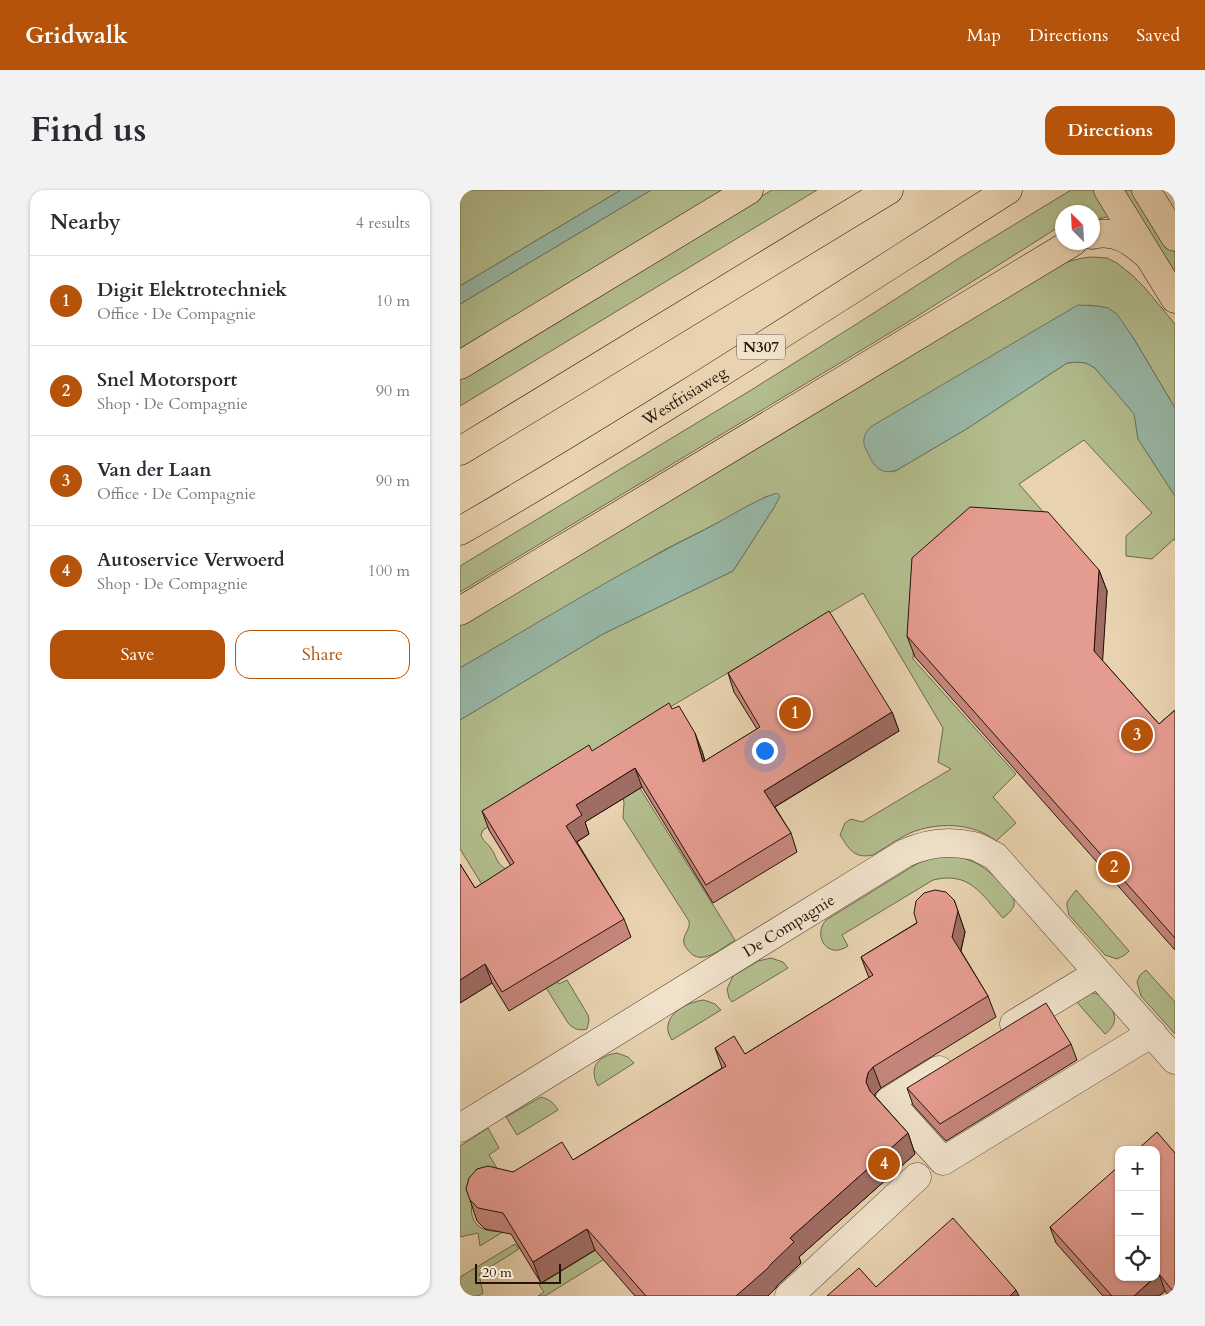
<!DOCTYPE html>
<meta charset="utf-8">
<style>
:root{--surface:#fff;--page:#f2f2f3;--text:#2b2b33;--muted:#7c7c81;--line:#e1e1e2;--accent:#b45309}
body{margin:0;font-family:Cardo,serif;background:var(--page);color:var(--text)}
.controls{position:absolute;right:15px;bottom:15px;display:grid;overflow:hidden;border-radius:10px;box-shadow:0 1px 4px #0004}
.controls button{width:45px;height:45px;display:grid;place-items:center;padding:0;border:0;border-bottom:1px solid var(--line);background:var(--surface);color:var(--text);font:25px sans-serif}
.compass{position:absolute;left:595px;top:15px;width:45px;height:45px;border-radius:50%;background:var(--surface);box-shadow:0 1px 4px #0004;rotate:336deg}
.scale{position:absolute;left:15px;bottom:12px;width:86px;box-sizing:border-box;padding-left:5px;border:2px solid #25120a;border-top:0;font-size:14px;line-height:18px;white-space:nowrap;color:#25120a;-webkit-text-stroke:4px #f0e2cb;paint-order:stroke}
.you{position:absolute;left:304px;top:560px;width:18px;height:18px;margin:-12px;border:4px solid #fff;border-radius:50%;background:#1a73e8;box-shadow:0 0 0 8px #1a73e833}
.badge{display:grid;place-items:center;width:32px;height:32px;border-radius:50%;background:var(--accent);color:#fff;font-size:16px;font-weight:700}
.pin{position:absolute;translate:-50% -50%;border:2px solid #fff;box-shadow:0 1px 5px #0006}
.list{margin:0;padding:0;list-style:none}
h2{display:flex;justify-content:space-between;align-items:center;height:65px;margin:0;padding:0 20px;font-size:21px}
h2 small{font-size:16px;font-weight:400;color:var(--muted)}
.list li{display:grid;grid-template-columns:32px 1fr auto;gap:15px;align-items:center;box-sizing:border-box;height:90px;padding:0 20px;border-top:1px solid var(--line)}
.list b{display:block;font-size:19px;white-space:nowrap}
.list p{margin:0;font-size:16px;white-space:nowrap;color:var(--muted)}
.list em{font-size:16px;font-style:normal;color:var(--muted)}
.actions{display:flex;gap:10px;padding:15px 20px}
.actions a{flex:1;padding:11px 0;border:1px solid var(--accent);border-radius:15px;text-align:center;font-size:18px;color:var(--accent)}
.actions .main{background:var(--accent);color:#fff}
.icon{flex:none;width:28px;height:28px;fill:none;stroke:currentColor;stroke-width:2;stroke-linecap:round;stroke-linejoin:round}
.map{position:relative;flex:none;width:715px;height:1106px;overflow:hidden;border-radius:15px}
header{display:flex;align-items:center;gap:30px;box-sizing:border-box;height:70px;padding:0 25px;background:var(--accent);color:#fff}
header strong{font-size:24px}
nav{display:flex;gap:28px;margin-inline-start:auto;font-size:18px}
.intro{display:flex;align-items:center;justify-content:space-between;box-sizing:border-box;height:120px;padding:0 30px}
h1{margin:0;font-size:35px}
.button{padding:12px 22px;border-radius:15px;background:var(--accent);color:#fff;font-size:18px;font-weight:700}
main{display:flex;gap:30px;padding:0 30px}
aside{flex:1;background:var(--surface);border-radius:15px;box-shadow:0 1px 4px #0004}
.map>svg:first-child{display:block}
.green{fill:#b3bd8d;stroke:#6c684c}
.water{fill:#98b8a7;stroke:#6a7668}
.lines{fill:none;stroke-linecap:round;stroke-linejoin:round}
.minor-casing{stroke:#564233;stroke-width:29}
.major-casing{stroke:#25120a;stroke-width:29}
.highway-casing{stroke:#25120a;stroke-width:29}
.minor{stroke:#f0e2cb;stroke-width:28}
.major{stroke:#e8d2af;stroke-width:28}
.highway{stroke:#e8d2af;stroke-width:28}
.wall{fill:#c5867c;stroke:#25120a}
.shaded-wall{fill:#a06d65;stroke:#25120a}
.building{fill:#e59c90;stroke:#25120a}
.labels{text-anchor:middle;stroke-width:5;stroke-linejoin:round;paint-order:stroke}
.shield{fill:#f0e2cb;stroke:#625044;stroke-width:1}
.shield-label{font-size:15px;font-weight:bold;fill:#25120a}
.street-label{font-size:16px;fill:#25120a;stroke:#f0e2cb}
</style>
<header>
<strong>Gridwalk</strong>
<nav><a>Map</a><a>Directions</a><a>Saved</a></nav>
</header>
<div class="intro"><h1>Find us</h1><a class="button">Directions</a></div>
<main>
<aside>
<h2>Nearby<small>4 results</small></h2>
<ul class="list">
<li><span class="badge">1</span><div><b>Digit Elektrotechniek</b><p>Office · De Compagnie</p></div><em>10 m</em></li>
<li><span class="badge">2</span><div><b>Snel Motorsport</b><p>Shop · De Compagnie</p></div><em>90 m</em></li>
<li><span class="badge">3</span><div><b>Van der Laan</b><p>Office · De Compagnie</p></div><em>90 m</em></li>
<li><span class="badge">4</span><div><b>Autoservice Verwoerd</b><p>Shop · De Compagnie</p></div><em>100 m</em></li>
</ul>
<div class="actions"><a class="main">Save</a><a>Share</a></div>
</aside>
<div class="map">
<svg width="715" height="1106" viewBox="0 0 715 1106">
<rect width="100%" height="100%" fill="#e8d2af"/>
<filter id="stains"><feTurbulence type="fractalNoise" baseFrequency=".004" numOctaves="4"/><feColorMatrix values="0 0 0 0 .2 0 0 0 0 .09 0 0 0 0 .02 0 0 0 .5 -.17"/></filter>
<radialGradient id="worn" r=".72"><stop offset=".6" stop-color="#630" stop-opacity="0"/><stop offset="1" stop-color="#630" stop-opacity=".3"/></radialGradient>
<!-- green -->
<path class="green" d="M0,0H161L0,96Z
M191,0H275L0,166V114Z
M312,0H357L0,216V188Z
M611,0H635L651,26L633,30L632,22H602V35L448,132L0,402V376L288,202L395,135L501,67Z
M655,0H676L715,63V95Z
M632,67L647,68L657,73L673,86L685,98L715,134V218L674,149L648,118L628,115L413,236L406,243L432,282L437,280L508,238L607,173L618,172L626,173L635,178L675,224L678,249L715,306V351L714,349L692,369L666,366V346L692,323L624,250L559,294L598,339L457,389L453,469L556,584L533,607L556,633L536,651C513,632 476,632 450,643C437,649 425,658 413,665C394,669 389,659 380,645L385,633L391,629L402,632L491,579L478,572L483,538L403,403L151,552L275,750C262,758 241,778 228,760C226,758 224,755 224,753C222,745 231,739 229,731L163,628L164,613L163,606L134,572L23,640L21,645C23,651 26,652 30,657C38,667 34,672 47,680L42,702L99,794L107,790L128,825L129,830L127,839C119,841 113,839 108,833L0,659V530L143,444L273,381L315,316L307,306L269,327L204,360L0,478V433L590,79C604,73 616,68 632,67Z
M489,666C511,667 527,678 542,694C555,708 561,714 543,728C521,704 510,681 473,690L382,745L388,756C368,770 352,746 366,730L458,673L476,667Z
M616,700L669,761L665,765L657,769L645,765L609,725L607,716V712Z
M311,768L323,772L328,778L272,812L269,808L267,799L273,786L298,771Z
M686,780L715,812V844L681,806L677,792L680,785Z
M626,803C627,803 633,803 634,803C640,804 643,809 647,813C657,824 658,834 645,844L615,810Z
M244,810L255,814L261,820L212,850C197,828 225,812 244,810Z
M157,863L168,867L174,873L138,896C128,877 138,866 157,863Z
M455,863L460,873L85,1106H78L84,1102L79,1095Z
M81,907C89,909 94,913 98,920L57,945L46,927Z
M28,938L39,958L29,965L52,1003L12,1013C8,1036 26,1045 46,1040L20,1056L18,1043L0,1047V956Z
M55,1054L59,1059L19,1084L23,1103L18,1106H0V1087Z"/>
<!-- water -->
<path class="water" d="M161,0H191L0,114V96Z
M618,115L638,116L648,118L657,124L674,149L715,218V306L678,249L674,224L635,178L626,173L618,172L607,173L508,238L437,280C421,285 415,278 409,265C406,260 403,255 404,249C405,243 408,239 412,236Z
M317,303L320,306L315,316L273,381L143,444L0,530V478C81,431 162,381 246,339C268,328 294,310 317,303Z"/>
<g class="lines">
<defs>
<g id="minor">
<path d="M554,834L638,783"/>
<path d="M479,880L429,911L483,971L692,843"/>
<path id="s1" d="M0,938L445,663C467,653 490,650 514,656C521,658 528,663 535,666L715,870"/>
<path d="M329,1106L457,987"/>
</g>
<path id="major" d="M648,0L715,109
M686,0L715,47"/>
<g id="highway">
<path d="M632,45C655,39 672,51 688,66"/>
<path d="M0,175L289,0"/>
<path d="M0,261L429,0"/>
<path id="s2" d="M0,341C186,233 367,115 548,0"/>
<path d="M0,421L613,52"/>
</g>
</defs>
<!-- minor casing -->
<use href="#minor" class="minor-casing"/>
<!-- major casing -->
<use href="#major" class="major-casing"/>
<!-- highway casing -->
<use href="#highway" class="highway-casing"/>
<!-- minor -->
<use href="#minor" class="minor"/>
<!-- major -->
<use href="#major" class="major"/>
<!-- highway -->
<use href="#highway" class="highway"/>
</g>
<!-- wall -->
<path class="wall" d="M639,380L647,401L642,470L699,534L715,520V760L455,467L447,446Z
M268,483L432,522L439,541L315,617L331,643L337,662L253,713L182,597L125,632L129,644L117,652L164,729L171,747L49,821L32,793L0,813V674L15,698L51,676L29,640L22,621L212,519L242,561L245,571L297,539L274,502Z
M494,710L505,742L501,761L528,806L536,827L421,898L415,904V906L448,943L455,964L339,1067L341,1073L318,1095L315,1099L308,1106H175L135,1060L81,1093L51,1044L25,1039L17,1031L10,1010L53,982L113,970L262,878L255,858L285,864L409,788L401,767Z
M611,854L617,870L486,951L453,915L447,898Z
M696,960L715,1106H709L705,1101L699,1106H643L596,1053L590,1037Z"/>
<!-- shaded-wall -->
<path class="shaded-wall" d="M639,380L647,401L642,481L634,461Z
M432,522L439,541L311,619L304,601Z
M235,543L242,561L250,590L243,572Z
M175,578L182,597L125,632L129,644L113,654L106,636L116,615Z
M494,710L505,742L499,768L492,747Z
M25,774L32,793L0,813V790Z
M413,877L421,898L415,904L414,913L406,892L408,883Z
M448,943L455,964L339,1067L341,1073L318,1095L315,1099L308,1106H276L330,1048Z
M127,1039L135,1060L81,1093L73,1072Z
M699,1084L705,1101L699,1106H674Z
M715,1097V1106L712,1100Z
M556,1100L559,1106H550Z"/>
<!-- building -->
<path class="building" d="M510,317L588,322L639,380L634,461L699,534L715,520V748L447,446L452,368Z
M369,421L432,522L304,601L331,643L246,695L175,578L116,615L122,625L106,636L164,729L42,802L25,774L0,790V674L15,698L54,673L22,621L129,555L132,561L209,513L212,519L219,516L235,543L243,572L300,537L268,483Z
M475,700L486,702L494,710L498,721L492,747L528,806L413,877L408,883L406,892L410,901L448,943L330,1048L334,1052L311,1074L308,1078L276,1106H186L127,1039L73,1072L43,1023L18,1018L10,1010L6,999L9,988L17,979L28,976L53,982L102,952L113,970L266,876L255,858L274,846L285,864L413,785L401,767L457,733L454,723L456,711L464,703Z
M586,813L611,854L480,934L447,898Z
M697,942L715,963V1097L712,1100L699,1084L696,1087V960H677Z
M659,976V1087H695L674,1106H652L590,1037Z
M493,1028L556,1100L550,1106H367L399,1078L416,1097Z"/>
<g class="labels">
<!-- shield labels -->
<rect class="shield" x="277" y="144.5" width="48" height="25" rx="4"/>
<g class="shield-label">
<text x="301" y="162">N307</text>
</g>
<!-- street labels -->
<g class="street-label">
<text dy="6" stroke="none"><textPath href="#s2" startOffset="262">Westfrisiaweg</textPath></text>
<text dy="6" stroke="none"><textPath href="#s1" startOffset="386">De Compagnie</textPath></text>
</g>
</g>
<rect width="100%" height="100%" filter="url(#stains)"/>
<rect width="100%" height="100%" fill="url(#worn)"/>
</svg>
<div class="controls">
<button>+</button>
<button>−</button>
<button><svg class="icon" aria-label="locate" viewBox="0 0 24 24"><circle cx="12" cy="12" r="6"/><path d="M12 2v4M12 18v4M2 12h4M18 12h4"/></svg></button>
</div>
<svg class="compass" viewBox="-18 -18 36 36"><path d="M0-13l5 13h-10z" fill="#e53935"/><path d="M0 13l5-13h-10z" fill="#7c7c81"/></svg>
<div class="scale">20 m</div>
<div class="you"></div>
<div class="pin badge" style="left:335px;top:523px">1</div>
<div class="pin badge" style="left:654px;top:677px">2</div>
<div class="pin badge" style="left:677px;top:545px">3</div>
<div class="pin badge" style="left:424px;top:974px">4</div>
</div>
</main>
